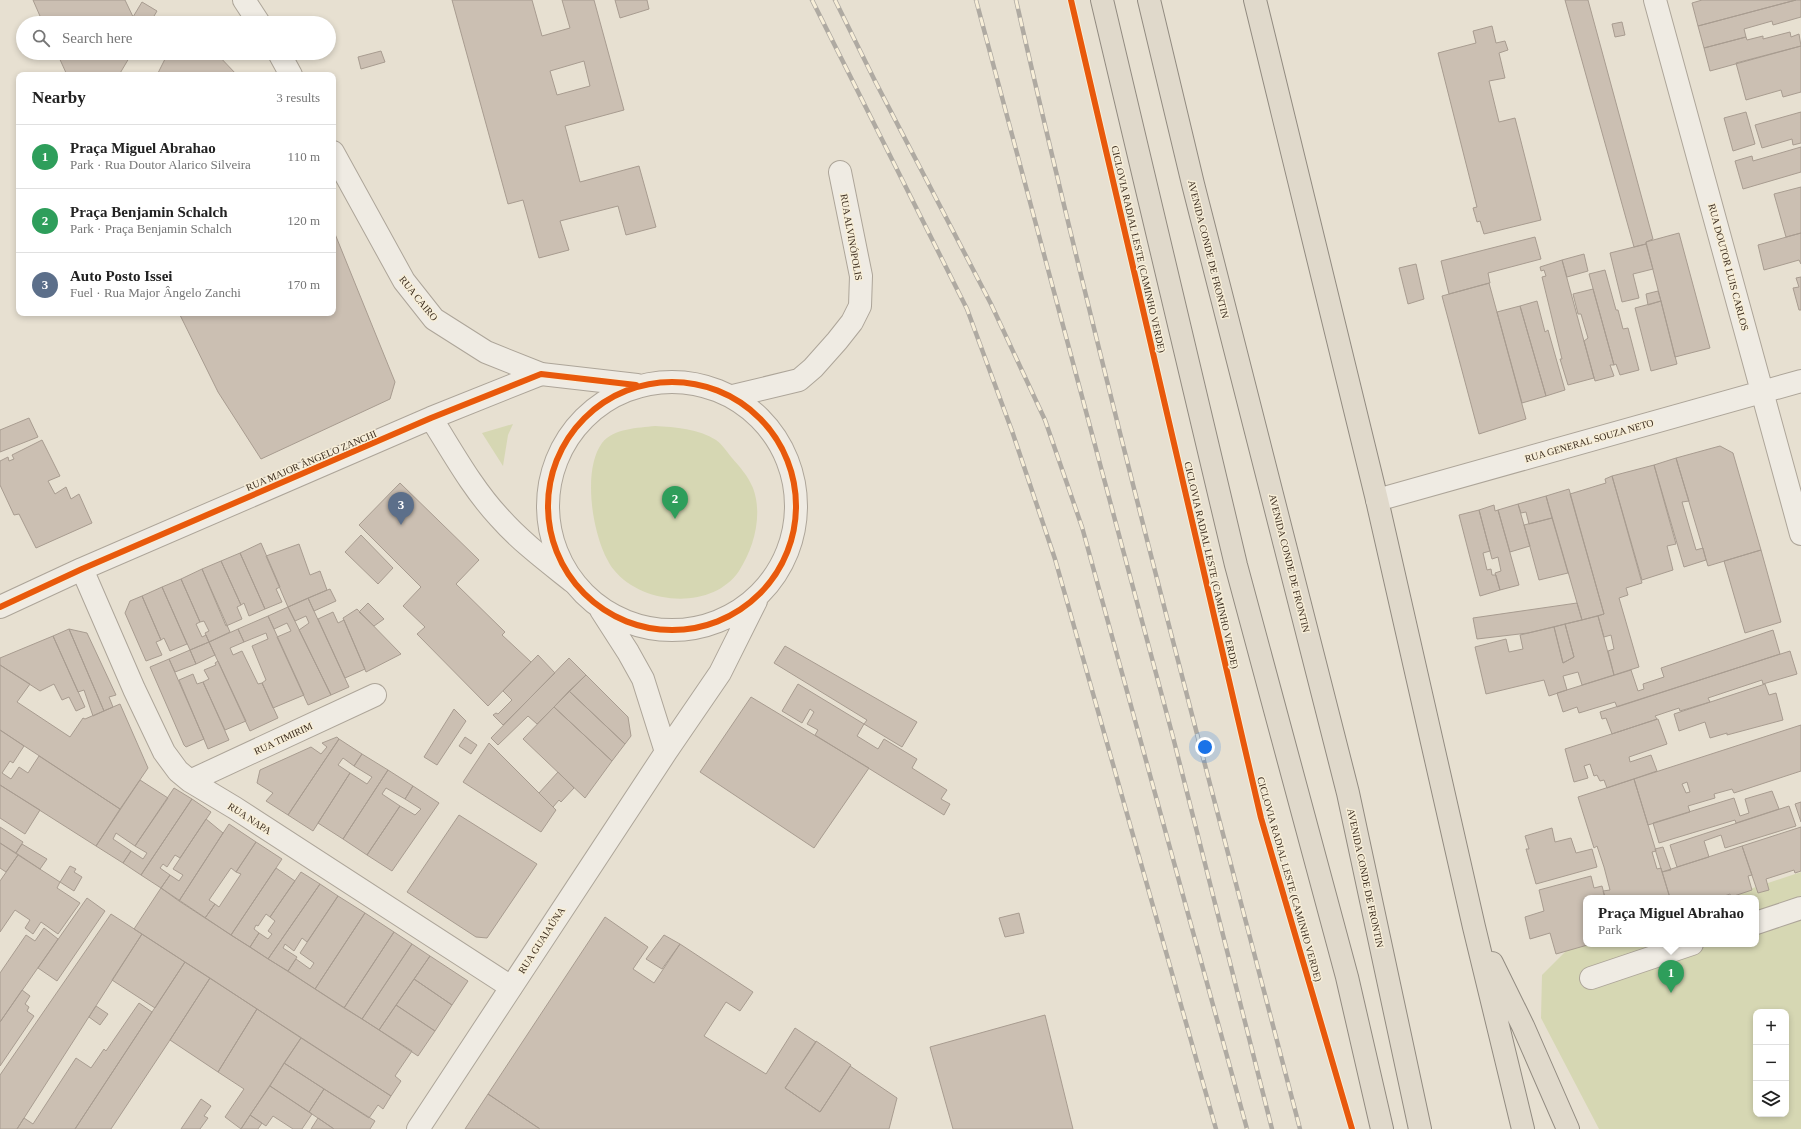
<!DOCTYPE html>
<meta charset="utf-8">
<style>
:root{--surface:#fff;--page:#f6f6f6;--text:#222;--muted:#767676;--line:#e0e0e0;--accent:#786c5e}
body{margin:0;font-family:"Times New Roman",serif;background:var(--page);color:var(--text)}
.controls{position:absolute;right:12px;bottom:12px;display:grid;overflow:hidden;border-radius:8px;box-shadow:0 2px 6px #0003}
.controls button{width:36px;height:36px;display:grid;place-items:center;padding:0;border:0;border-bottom:1px solid var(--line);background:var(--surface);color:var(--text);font:20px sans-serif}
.you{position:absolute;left:1205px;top:747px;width:14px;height:14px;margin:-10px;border:3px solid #fff;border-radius:50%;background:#1a73e8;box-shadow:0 0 0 6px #1a73e833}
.badge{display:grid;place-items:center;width:26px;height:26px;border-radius:50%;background:var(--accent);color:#fff;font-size:13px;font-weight:700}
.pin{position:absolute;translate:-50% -33px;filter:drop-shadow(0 1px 2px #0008)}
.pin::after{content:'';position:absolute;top:21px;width:14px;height:12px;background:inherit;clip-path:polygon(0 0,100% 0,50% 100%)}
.popup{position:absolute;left:1583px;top:895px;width:176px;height:52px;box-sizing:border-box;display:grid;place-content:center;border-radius:8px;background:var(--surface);filter:drop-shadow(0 1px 3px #0005);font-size:13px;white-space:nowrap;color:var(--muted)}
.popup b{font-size:15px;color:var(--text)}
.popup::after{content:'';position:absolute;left:50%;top:100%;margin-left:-8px;border:8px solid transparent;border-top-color:var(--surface)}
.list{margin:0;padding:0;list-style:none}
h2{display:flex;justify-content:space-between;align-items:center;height:52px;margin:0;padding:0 16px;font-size:17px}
h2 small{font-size:13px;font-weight:400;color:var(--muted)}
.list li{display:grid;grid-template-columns:26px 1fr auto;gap:12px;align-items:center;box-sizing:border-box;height:64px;padding:0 16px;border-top:1px solid var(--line)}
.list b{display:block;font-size:15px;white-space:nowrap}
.list p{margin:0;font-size:13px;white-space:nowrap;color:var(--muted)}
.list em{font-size:13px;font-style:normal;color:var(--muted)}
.icon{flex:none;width:22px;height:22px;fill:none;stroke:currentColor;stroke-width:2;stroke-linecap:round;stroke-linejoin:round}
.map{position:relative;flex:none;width:1801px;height:1129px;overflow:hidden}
.search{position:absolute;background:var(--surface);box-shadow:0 2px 6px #0003;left:16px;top:16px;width:320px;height:44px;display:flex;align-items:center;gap:10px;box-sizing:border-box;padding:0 14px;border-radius:22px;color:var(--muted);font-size:15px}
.panel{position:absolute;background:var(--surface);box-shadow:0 2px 6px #0003;left:16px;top:72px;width:320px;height:244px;border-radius:8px}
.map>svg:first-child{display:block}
.green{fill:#d6d7b3;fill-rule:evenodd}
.building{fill:#cbbfb2;stroke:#a89c90;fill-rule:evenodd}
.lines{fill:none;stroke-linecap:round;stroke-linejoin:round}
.minor-casing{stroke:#ada599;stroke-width:24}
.tertiary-casing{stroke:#ada599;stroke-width:24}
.trunk-casing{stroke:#928b80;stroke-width:24}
.minor{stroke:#efebe3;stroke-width:22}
.tertiary{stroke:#efebe3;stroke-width:22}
.trunk{stroke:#e0d9cb;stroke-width:22}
.rail-casing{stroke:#afaaa2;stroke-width:4.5}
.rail{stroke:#f7eed8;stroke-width:3;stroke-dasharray:9;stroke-linecap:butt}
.cycleway-casing{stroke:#f7eed8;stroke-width:8}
.cycleway{stroke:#e8590c;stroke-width:6}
.labels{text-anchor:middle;stroke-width:3;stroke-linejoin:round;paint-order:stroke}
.street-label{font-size:10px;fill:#3d2e20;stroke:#f7eed8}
</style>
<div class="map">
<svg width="1801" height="1129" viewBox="0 0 1801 1129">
<rect width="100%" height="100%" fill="#e7e0d1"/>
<!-- green -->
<path class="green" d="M513,424L508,435L503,466L482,433Z
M655,426C675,427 699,429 716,440C722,444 728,453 732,458C740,467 748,476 753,488C763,515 754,548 739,571C712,611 642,605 614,570C593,544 581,471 602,443C614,428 638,428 655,426Z
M1801,872V1129H1599L1541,1018L1542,975L1568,949L1586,944H1756V898H1723ZM1756,1012H1786V1114H1756Z"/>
<!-- building -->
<path class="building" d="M33,0H125L136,23H43Z
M452,0H532L542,36L570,28L562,0H594L624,110L565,126L580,182L639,166L656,227L626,235L618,206L560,221L569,250L539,258L523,200L508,204ZM584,61L590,86L557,95L550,71Z
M615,0H647L649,9L620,18Z
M1565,0H1588L1653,239L1646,242V244L1634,247Z
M1702,0H1796L1698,26L1692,3Z
M1796,0H1801V17L1773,25L1772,21L1744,29L1746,37L1704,48L1698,26Z
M142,2L157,11L150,23H136L133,17Z
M1622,22L1625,35L1615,37L1612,24Z
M1492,26L1496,43L1505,41L1508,50L1499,53L1505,78L1489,81L1499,122L1515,118L1541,220L1484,234L1480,221L1477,222L1473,208L1477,207L1438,53L1476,43L1473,31Z
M1790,32L1791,37L1799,34L1801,46L1710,71L1704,48L1746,37L1747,40L1763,36V39Z
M1801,46V92L1783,97L1781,90L1746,100L1736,63Z
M381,51L385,62L361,69L358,57Z
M57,53H132L119,75H67Z
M168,53H216L237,75H157Z
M1746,112L1755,144L1733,151L1724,118Z
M1801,112V143L1793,145L1792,139L1762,148L1755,125Z
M1801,147V172L1743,189L1735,161L1752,156L1753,161Z
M1801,187V233L1786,237L1774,194Z
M333,229L395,382L390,399L261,459L218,392L179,313H333Z
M1679,233L1710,348L1675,357L1646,242Z
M1801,233V264L1799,260L1764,270L1758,245Z
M1535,237L1541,259L1488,273L1490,283L1449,294L1441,261Z
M1646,244L1653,269L1633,274L1639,298L1622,302L1610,253Z
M1584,254L1588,271L1567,277L1562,260Z
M1562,260L1594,378L1568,385L1560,359H1562L1542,277L1546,276L1544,270L1541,271L1540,267Z
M1416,264L1424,299L1408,304L1399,268Z
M1605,270L1616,310H1618L1623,329L1628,328L1639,370L1620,375L1616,364L1614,365L1589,274Z
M1801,277V310H1799L1793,288L1799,287L1796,278Z
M1489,283L1526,419L1479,434L1442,296Z
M1593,289L1614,365H1610L1614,376L1595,381L1584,341L1588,338L1581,314H1578L1573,294Z
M1658,291L1661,301L1648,305L1646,294Z
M1537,301L1545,332L1548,330L1565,390L1546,396L1520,306Z
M1661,301L1677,364L1651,371L1635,308Z
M1520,306L1546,396L1522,403L1497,312Z
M29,418L38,437L0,452V430Z
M42,440L60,476L48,481L55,494L66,487L71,499L79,494L92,523L36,548L19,514L14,515L0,485V461L8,457L9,461L14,459L12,455Z
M1720,446L1733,453L1761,550L1708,566L1676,458Z
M1676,458L1689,501L1682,502L1696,550L1703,548L1706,560L1684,567L1654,465Z
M1654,465L1676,544L1667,546L1673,570L1642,580L1612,476Z
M1612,476L1642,583L1626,588L1628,595L1619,598L1639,667L1614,675L1608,651L1614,649L1611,635L1604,637L1598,616L1604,614L1570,494L1606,483L1605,479Z
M400,483L479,560L456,584L505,632L502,635L531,662L488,706L417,634L425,627L403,606L421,587L359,525Z
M1569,489L1604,614L1582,620L1546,496Z
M1546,496L1552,518L1529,524L1526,512L1521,513L1518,504Z
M1518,504L1530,546L1510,552L1498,510Z
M1494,505L1495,511L1498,510L1519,585L1500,590L1495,573L1501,571L1498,557L1492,559L1479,510Z
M1479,510L1490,551L1483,553L1487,570L1491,569L1492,575H1496L1500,590L1480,596L1459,515Z
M1552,518L1568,573L1539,580L1524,525Z
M361,535L393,568L378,584L345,552Z
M261,543L280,587L276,589L282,602L265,609L240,553Z
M299,544L310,575L320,571L327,590L288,607L266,556Z
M1761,550L1781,622L1745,633L1724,561Z
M240,553L265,609L249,616L244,603L241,605L221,561Z
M221,561L241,605L237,607L242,619L226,626L202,569Z
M202,569L230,632L209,642L205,633L209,631L204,621L200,622L181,579Z
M181,579L200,622L196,624L202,637L206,635L209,642L190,650L162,587Z
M162,587L187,644L170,651L164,638L161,640L142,596Z
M330,589L336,601L314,611L308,598Z
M142,596L161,640L156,642L162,655L146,661L125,613L130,601Z
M308,598L349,687L331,695L299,630L309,623L306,616L295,621L288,607Z
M368,603L384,619L374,626L359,612Z
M1577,603L1582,620L1528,633L1477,639L1473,618Z
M288,607L331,695L308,705L277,637L291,631L287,623L274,629L268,616Z
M357,609L401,654L366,672L343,618Z
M333,612L338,623L344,620L365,669L345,678L318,619Z
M268,616L304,695L273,708L262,683L266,680L252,646L268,639L266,633L244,642L238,629Z
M1598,616L1614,675L1582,685L1578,672L1563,676L1567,690L1549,696L1544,680L1486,694L1475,647L1506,639L1509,652L1523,649L1520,635L1554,627L1563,663L1574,657L1565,624Z
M1565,624L1574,657L1563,663L1554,627Z
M69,629L104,711L93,716L84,690L78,692L53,636Z
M69,629L87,633L116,695L109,697L113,707L104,711Z
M238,629L244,642L230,648L233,655L242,651L258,684L262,683L278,718L250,731L209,642Z
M1773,630L1780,654L1617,707L1615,702L1579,713L1577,707L1563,712L1557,693L1631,670L1638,691L1644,689L1643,684L1664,677L1661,668Z
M53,636L85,707L76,711L69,697L62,700L54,684L40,691L0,665V658Z
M209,642L215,655L196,664L190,650Z
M785,646L917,722L902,747L864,724L867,720L774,663Z
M190,650L196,664L175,672L169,659Z
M1790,651L1797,674L1763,684L1762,680L1708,698L1710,702L1680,711L1679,708L1655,716L1657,719L1612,734L1606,718L1602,719L1600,712Z
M538,655L555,673L503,725L493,715L496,713L498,714L512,700L503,691Z
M569,658L586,675L537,724L528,716L498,745L491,738Z
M169,659L204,739L186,747L184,745L150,667Z
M218,661L246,721L225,730L203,682L209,679L204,670L216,665L215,663Z
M0,665L30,684L17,702L70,737L83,718L85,719L120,704L148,768L120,809L0,730Z
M193,674L197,684L203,682L229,740L208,749L179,680Z
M586,675L628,717L631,736L625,744L569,691Z
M798,684L864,724L857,736L878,749L884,739L917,759L912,768L947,790L941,799L950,804L944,815L815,735L818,730L807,724L814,712L810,709L802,723L782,711Z
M1765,684L1769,695L1776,693L1783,720L1727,735V733L1710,738L1705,722L1679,731L1674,714Z
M569,691L625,744L612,761L554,707Z
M751,697L869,768L814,848L700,772Z
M554,707L612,761L585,798L523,739Z
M454,709L466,721L437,765L424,757Z
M1658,719L1667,744L1629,757L1630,762L1651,755L1657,771L1607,788L1604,780L1600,781L1597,775L1594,776L1590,764L1584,766L1588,778L1574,782L1565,749Z
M1801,725V771L1734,793L1732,789L1714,794L1715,798L1688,806L1690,812L1648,825L1634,779ZM1687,782L1690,792L1686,793L1682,784Z
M0,730L24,746L13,763L10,761L2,773L11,779L19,767L28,773L39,756L120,809L96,846L0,785Z
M337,737L339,739L288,815L266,801L273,793L257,783L260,770L311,747L321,754L327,747L322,743Z
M465,737L477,745L471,754L459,746Z
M339,739L362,754L354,766L343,758L338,765L350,773L313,831L288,815Z
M489,743L556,810L541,832L463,782Z
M362,754L388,770L343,839L318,823L350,773L367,784L372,777L354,766Z
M388,770L413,786L405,799L386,788L382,794L400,806L367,855L343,839Z
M558,772L574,788L561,802L559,800L553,807L539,793Z
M1634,779L1656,851L1652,852L1657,869L1661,868L1670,898H1605L1603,891L1610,890L1604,867L1597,846L1594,848L1578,797Z
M140,780L168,798L135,846L116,833L113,839L131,851L123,863L96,846Z
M0,785L40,810L25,834L0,818Z
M413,786L439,803L392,871L367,855L400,806L415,815L421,809L405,799Z
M174,788L192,799L141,875L123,863L131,851L143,859L147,853L135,846Z
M1772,791L1779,809L1736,823L1735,820L1659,843L1653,823L1734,798L1740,816L1749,813L1745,799Z
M192,799L211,812L180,858L175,855L167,867L163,864L160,868L170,875L161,888L141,875Z
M1801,802V822L1795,804Z
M1789,806L1796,826L1725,848L1721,835L1704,841L1709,857L1677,867L1670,845Z
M459,815L537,864L487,938L476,937L407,892Z
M206,819L223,833L179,901L161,888L170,875L179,881L183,875L173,869Z
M229,824L256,842L236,872L231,868L209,900L215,904L205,918L179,901Z
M0,827L23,842L16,853L0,843Z
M1801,827V871L1795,873L1794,870L1766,879L1769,890L1758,893L1742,846Z
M1552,828L1555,842L1571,838L1576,853L1592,849L1597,867L1536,884L1526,849H1529L1525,836Z
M256,842L282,859L231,935L205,918L215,904L219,907L241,874L236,872Z
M0,843L18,855L6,872L0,868Z
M22,844L47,859L40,869L16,853Z
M1742,846L1752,875L1748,876L1752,890L1731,897L1730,894L1719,898H1670L1662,872Z
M1663,847L1671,870L1662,872L1655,849Z
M18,855L60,882L57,888L80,903L58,934L41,922L33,934L25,928L30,920L15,910L0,932V881Z
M70,866L76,869L74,872L82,877L74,891L60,882Z
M276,868L295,881L270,917L266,914L258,926L256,925L254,929L259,933L250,947L231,935Z
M301,872L320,884L268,959L250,947L259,933L268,939L272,934L268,931L275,921L270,917Z
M1591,876L1594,888L1602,886L1605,897L1586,898V944H1591L1556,954L1550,933L1530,939L1525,917L1544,911L1539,890Z
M320,884L338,896L307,942L302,938L294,951L285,944L283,948L297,957L288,971L268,959Z
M161,888L231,935L412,1051L395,1076L401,1081L391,1096L134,929Z
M338,896L365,913L315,989L288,971L296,959L310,969L314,963L300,953Z
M87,898L105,911L57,981L38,968Z
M365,913L394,932L344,1008L315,989Z
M1019,913L1024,933L1005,937L999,918Z
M111,914L142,934L17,1129H0V1075Z
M605,917L648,947L633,969L654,983L680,944L753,992L740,1011L726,1002L704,1036L766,1074L795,1028L816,1042L785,1088L820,1112L850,1066L897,1098L889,1129H540L488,1094Z
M44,928L58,939L0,1022V973L26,935L35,941Z
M394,932L412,944L362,1019L344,1008Z
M142,934L185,962L155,1008L112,980Z
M664,935L680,944L662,969L646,959Z
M412,944L430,956L379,1030L362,1019Z
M430,956L468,981L452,1005L414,979Z
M185,962L210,978L170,1040L111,1129H75Z
M210,978L257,1009L218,1072L170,1040Z
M414,979L452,1005L435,1031L396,1005Z
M22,990L30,996L25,1004L29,1007L27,1011L34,1016L0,1066V1022Z
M139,1003L152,1012L75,1129H17L24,1118L33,1124L76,1058L91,1068L104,1049L106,1051Z
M396,1005L435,1031L418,1056L379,1030Z
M96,1006L108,1014L100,1025L89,1017Z
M257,1009L301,1038L241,1129L225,1117L244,1089L218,1072Z
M1045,1015L1073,1129H953L930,1047Z
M301,1038L391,1096L383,1109L378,1105L369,1118L284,1063Z
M816,1041L851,1065L820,1112L785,1088Z
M284,1063L324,1089L309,1112L270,1086Z
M270,1086L312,1114L302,1129H293L273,1116L266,1126L250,1115Z
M324,1089L375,1121L370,1129H334L309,1112Z
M488,1094L540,1129H465Z
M201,1099L211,1106L204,1116L208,1118L200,1129H181Z
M250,1115L262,1123L258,1129H241Z
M318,1118L334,1129H311Z"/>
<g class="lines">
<defs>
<path id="minor" d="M1655,0L1801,534
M431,418C452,451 472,488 499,517C521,542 548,562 573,582
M1377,500L1801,381
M82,569L134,689L164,752L178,771L190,781L235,808L511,987
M0,607L82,569L431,418L541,374
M190,781L375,695
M1756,923L1801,908
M1591,978L1692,944"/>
<path id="tertiary" d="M244,0L259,23
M279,53L291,75
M333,152L404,281L434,319L486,352L541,374L637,385
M548 506a124 124 0 1 1 248 0a124 124 0 1 1-248 0Z
M733,396L799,380L813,368L837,341L852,322L860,306L861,276L840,172
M601,610L628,652L643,679L666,752
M418,1129L666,752L720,673L756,601"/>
<path id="trunk" d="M1102,0L1236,565L1347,977L1382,1129
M1149,0L1193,184L1348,793L1420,1129
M1255,0L1377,500L1474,927L1523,1129
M1492,963L1523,1026L1568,1129"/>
</defs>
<!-- minor casing -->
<use href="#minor" class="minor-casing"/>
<!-- tertiary casing -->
<use href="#tertiary" class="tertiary-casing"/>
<!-- trunk casing -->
<use href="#trunk" class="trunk-casing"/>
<!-- minor -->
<use href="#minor" class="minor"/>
<!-- tertiary -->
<use href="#tertiary" class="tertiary"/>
<!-- trunk -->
<use href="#trunk" class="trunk"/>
<defs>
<path id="rail" d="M812,0L967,309L1012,431L1055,559L1216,1129
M835,0L875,81L991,304L1045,420L1082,527L1247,1129
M976,0L1173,737L1272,1129
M1016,0C1102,378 1202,753 1300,1129"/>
</defs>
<!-- rail casing -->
<use href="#rail" class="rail-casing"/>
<!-- rail -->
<use href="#rail" class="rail"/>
<defs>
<path id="cycleway" d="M1071,0L1261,818L1352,1129
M548 506a124 124 0 1 1 248 0a124 124 0 1 1-248 0Z
M0,607L82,569L431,418L541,374L636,385"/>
</defs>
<!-- cycleway casing -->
<use href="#cycleway" class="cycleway-casing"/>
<!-- cycleway -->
<use href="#cycleway" class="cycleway"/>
</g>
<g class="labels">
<!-- street labels -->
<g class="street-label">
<text transform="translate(852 237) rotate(80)" y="4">RUA ALVINÓPOLIS</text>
<text transform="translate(1139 249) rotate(77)" y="4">CICLOVIA RADIAL LESTE (CAMINHO VERDE)</text>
<text transform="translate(1209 249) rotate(76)" y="4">AVENIDA CONDE DE FRONTIN</text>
<text transform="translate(1729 267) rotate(75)" y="4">RUA DOUTOR LUIS CARLOS</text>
<text transform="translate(419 298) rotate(51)" y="4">RUA CAIRO</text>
<text transform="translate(1589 440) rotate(-16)" y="4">RUA GENERAL SOUZA NETO</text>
<text transform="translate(311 460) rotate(-23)" y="4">RUA MAJOR ÂNGELO ZANCHI</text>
<text transform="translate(1290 563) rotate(76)" y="4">AVENIDA CONDE DE FRONTIN</text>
<text transform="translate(1212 565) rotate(77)" y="4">CICLOVIA RADIAL LESTE (CAMINHO VERDE)</text>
<text transform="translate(283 738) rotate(-25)" y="4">RUA TIMIRIM</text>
<text transform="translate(250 818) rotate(33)" y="4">RUA NAPA</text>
<text transform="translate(1366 878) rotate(78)" y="4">AVENIDA CONDE DE FRONTIN</text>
<text transform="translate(1290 879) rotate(74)" y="4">CICLOVIA RADIAL LESTE (CAMINHO VERDE)</text>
<text transform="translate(541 940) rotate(-57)" y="4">RUA GUAIAÚNA</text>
</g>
</g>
</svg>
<div class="controls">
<button>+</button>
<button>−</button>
<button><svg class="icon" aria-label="layers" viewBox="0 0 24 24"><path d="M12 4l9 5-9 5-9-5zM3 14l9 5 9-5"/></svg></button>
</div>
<div class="you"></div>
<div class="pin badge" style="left:1671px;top:993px;background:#2e9e5b">1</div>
<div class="popup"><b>Praça Miguel Abrahao</b>Park</div>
<div class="pin badge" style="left:675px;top:519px;background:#2e9e5b">2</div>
<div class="pin badge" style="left:401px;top:525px;background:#5c6f8a">3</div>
<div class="search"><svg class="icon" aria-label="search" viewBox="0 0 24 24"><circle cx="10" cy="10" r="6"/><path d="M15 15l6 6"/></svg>Search here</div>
<section class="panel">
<h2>Nearby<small>3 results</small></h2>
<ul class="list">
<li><span class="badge" style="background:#2e9e5b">1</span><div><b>Praça Miguel Abrahao</b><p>Park · Rua Doutor Alarico Silveira</p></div><em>110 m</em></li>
<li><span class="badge" style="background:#2e9e5b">2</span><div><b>Praça Benjamin Schalch</b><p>Park · Praça Benjamin Schalch</p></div><em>120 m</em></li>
<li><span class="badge" style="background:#5c6f8a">3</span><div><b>Auto Posto Issei</b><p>Fuel · Rua Major Ângelo Zanchi</p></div><em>170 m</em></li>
</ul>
</section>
</div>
